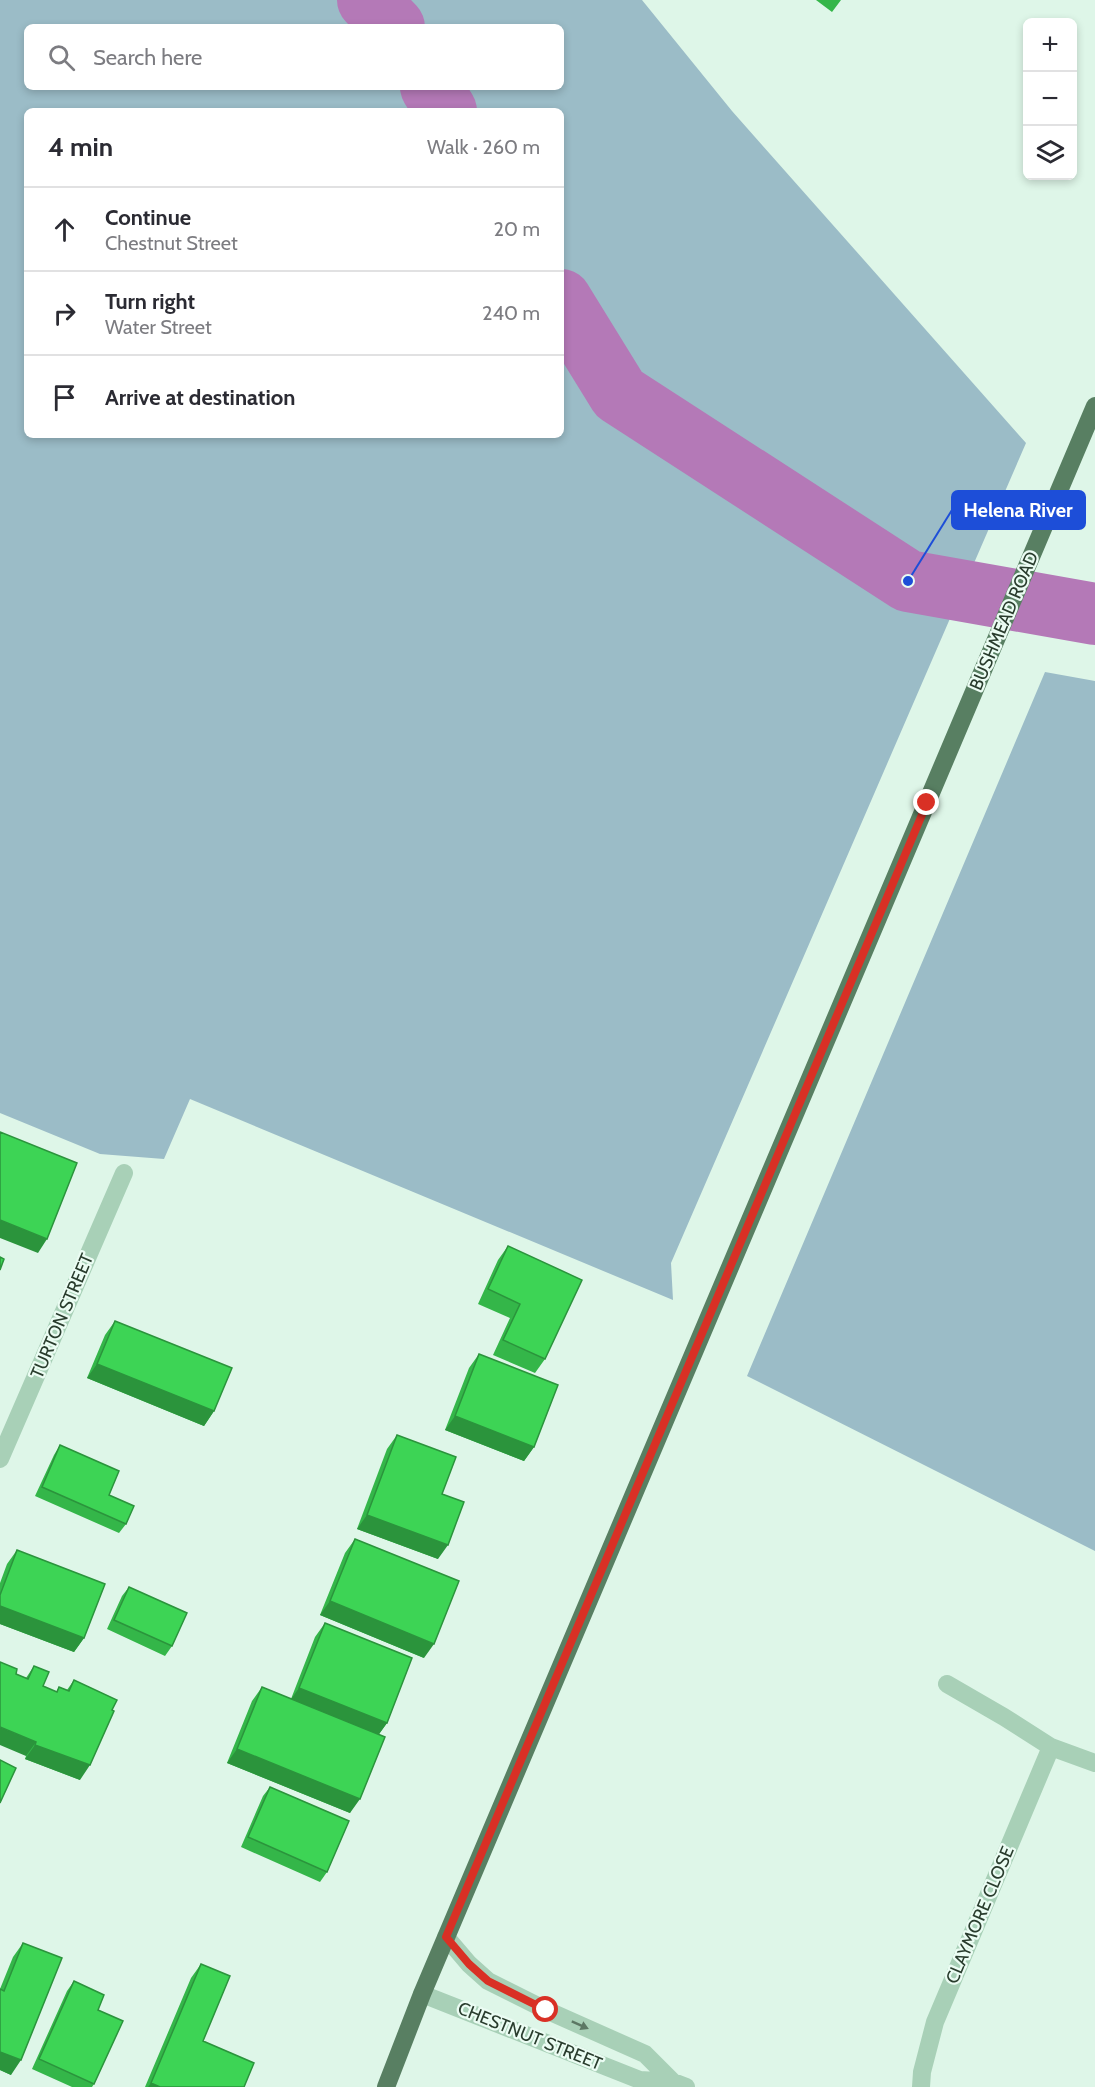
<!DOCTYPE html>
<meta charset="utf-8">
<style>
:root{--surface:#fff;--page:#f7f7f7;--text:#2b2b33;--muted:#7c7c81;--line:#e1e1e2}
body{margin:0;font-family:Cabin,sans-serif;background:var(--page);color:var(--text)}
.controls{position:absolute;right:18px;top:18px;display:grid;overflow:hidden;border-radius:9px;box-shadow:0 3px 9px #0003}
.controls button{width:54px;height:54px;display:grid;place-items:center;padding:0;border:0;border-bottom:2px solid var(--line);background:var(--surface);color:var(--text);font:30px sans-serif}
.stop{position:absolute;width:18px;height:18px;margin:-14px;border:4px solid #d93025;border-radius:50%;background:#fff}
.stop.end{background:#d93025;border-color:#fff;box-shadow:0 2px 6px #0008}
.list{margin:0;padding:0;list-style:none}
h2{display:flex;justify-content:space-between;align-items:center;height:78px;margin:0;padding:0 24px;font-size:26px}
h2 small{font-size:20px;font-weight:400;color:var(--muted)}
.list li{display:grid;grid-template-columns:39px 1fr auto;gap:18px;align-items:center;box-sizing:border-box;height:84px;padding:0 24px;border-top:2px solid var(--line)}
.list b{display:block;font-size:22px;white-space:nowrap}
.list p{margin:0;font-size:20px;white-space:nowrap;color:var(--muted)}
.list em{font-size:20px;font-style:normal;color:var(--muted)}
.icon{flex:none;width:33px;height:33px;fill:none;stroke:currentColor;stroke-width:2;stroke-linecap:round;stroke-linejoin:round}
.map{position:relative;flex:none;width:1095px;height:2087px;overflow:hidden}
.search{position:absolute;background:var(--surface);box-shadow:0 3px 9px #0003;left:24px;top:24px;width:540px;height:66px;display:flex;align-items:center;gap:15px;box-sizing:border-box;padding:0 21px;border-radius:9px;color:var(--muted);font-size:22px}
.panel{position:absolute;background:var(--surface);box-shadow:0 3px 9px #0003;left:24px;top:108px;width:540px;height:330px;border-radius:9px}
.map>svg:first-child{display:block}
.green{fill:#9bbcc7;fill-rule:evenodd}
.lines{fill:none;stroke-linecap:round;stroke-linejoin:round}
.river{stroke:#b479b7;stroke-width:62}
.minor{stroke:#a8d0b7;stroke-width:18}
.major{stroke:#587f62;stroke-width:18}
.wall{fill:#34b649}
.shaded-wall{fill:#2b943c}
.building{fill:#3dd455;stroke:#2b943c;stroke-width:1.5}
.oneway{fill:#5c7764}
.route{stroke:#d93025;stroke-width:8}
.labels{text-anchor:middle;stroke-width:4.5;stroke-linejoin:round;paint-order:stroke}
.street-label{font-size:18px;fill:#293c2d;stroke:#ebfcf3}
.leader{fill:none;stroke:#1d4ed8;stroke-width:2}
.callout-dot{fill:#1d4ed8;stroke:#ebfcf3;stroke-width:2}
.callout{fill:#1d4ed8;stroke:#1d4ed8;stroke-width:2}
.callout-label{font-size:20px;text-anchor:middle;font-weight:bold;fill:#fff}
</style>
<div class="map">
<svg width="1095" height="2087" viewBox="0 0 1095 2087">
<rect width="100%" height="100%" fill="#def6e8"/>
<!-- green -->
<path class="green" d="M0,0H642L732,111L1026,443L671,1263L673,1300L190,1099L164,1159L100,1154L0,1113ZM27,27H561V87H27ZM27,111H561V435H27Z
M1045,672L1095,681V1551L747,1376Z"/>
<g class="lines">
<!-- river -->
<path class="river" d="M368,0L394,27
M431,87L446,111
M561,300L619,394L908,581L1095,614"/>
<!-- minor -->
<path class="minor" d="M0,1459L124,1173
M947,1684L1004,1717L1051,1747L1095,1763
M446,1937L469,1964L488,1981L546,2010L645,2054L673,2082
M422,1994L640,2080L673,2082L686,2087
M921,2087L922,2072L935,2022L1051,1747"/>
<!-- major -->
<path class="major" d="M386,2087L422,1994L1095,406"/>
</g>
<!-- wall -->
<path class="wall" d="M816,0H841L832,12Z
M508,1246L545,1359L535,1373L493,1355L510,1318L478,1304L498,1260Z
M115,1321L214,1411L204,1426L87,1378L105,1335Z
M479,1354L534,1447L524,1461L445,1430L469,1368Z
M397,1435L442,1494L438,1559L357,1529L387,1449Z
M60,1445L109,1495L126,1524L119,1533L35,1496L54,1455Z
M355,1539L424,1658L320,1615L345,1553Z
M17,1550L84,1638L74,1652L0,1624V1583L7,1564Z
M129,1587L172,1646L165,1656L107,1629L122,1596Z
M325,1623L387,1723L379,1734L350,1813L227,1763L252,1701L262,1687L291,1699L315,1637Z
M34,1666L43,1686L56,1692L59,1687L67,1690L74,1680L80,1780L25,1759L26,1756L16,1674L26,1678Z
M270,1787L327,1872L320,1882L241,1847L263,1796Z
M23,1943L11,2075L0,2070V1989L13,1957Z
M201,1964L203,2041L244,2087H145L191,1978Z
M74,1981L98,2010L94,2084L92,2087H72L32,2069L67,1991Z"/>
<!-- shaded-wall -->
<path class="shaded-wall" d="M0,1220L47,1239L38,1253L0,1238Z
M97,1364L214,1411L204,1426L87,1378Z
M455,1416L534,1447L524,1461L445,1430Z
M367,1515L448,1545L438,1559L357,1529Z
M330,1601L434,1644L424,1658L320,1615Z
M0,1606L84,1638L74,1652L0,1624Z
M299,1688L387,1723L377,1737L289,1702Z
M0,1727L36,1742L26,1756L0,1745Z
M35,1745L90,1765L80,1780L25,1759Z
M237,1749L360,1799L350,1813L227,1763Z
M0,2052L21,2060L11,2075L0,2070Z
M151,2083L160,2087H148Z"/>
<!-- building -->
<path class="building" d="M0,1132L77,1163L47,1239L0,1220Z
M508,1246L582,1280L545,1359L503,1340L520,1304L488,1289Z
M0,1257L4,1259L0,1270Z
M115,1321L232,1368L214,1411L97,1364Z
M479,1354L558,1385L534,1447L455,1416Z
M397,1435L456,1457L442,1494L464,1502L448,1545L367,1515Z
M60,1445L119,1471L109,1495L134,1506L126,1524L42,1487Z
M355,1539L459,1581L434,1644L330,1601Z
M17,1550L105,1584L84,1638L0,1606V1595Z
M129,1587L187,1613L172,1646L114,1620Z
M325,1623L412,1658L387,1723L299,1688Z
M0,1662L17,1669L16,1674L28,1679L34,1666L49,1672L43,1686L57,1692L59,1687L69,1691L74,1680L117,1700L112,1710L114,1711L90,1765L35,1745L36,1742L0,1727Z
M262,1687L385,1737L360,1799L237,1749Z
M0,1760L16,1768L0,1803Z
M270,1787L349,1821L327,1872L248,1837Z
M23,1943L62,1958L21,2060L0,2052V1989L4,1991Z
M201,1964L230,1976L203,2041L254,2063L244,2087H160L151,2083Z
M74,1981L104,1995L98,2010L123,2021L94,2084L39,2059Z"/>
<!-- one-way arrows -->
<defs><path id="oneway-solid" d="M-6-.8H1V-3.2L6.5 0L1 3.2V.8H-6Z" transform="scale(1.5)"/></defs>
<use class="oneway" href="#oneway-solid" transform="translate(580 2025) rotate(24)"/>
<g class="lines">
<!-- route -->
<path class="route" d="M546,2010L488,1981L469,1964L446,1937L927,803"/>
</g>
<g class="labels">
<!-- street labels -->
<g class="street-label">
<text transform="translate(1004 621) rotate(-67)" y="6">BUSHMEAD ROAD</text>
<text transform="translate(62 1316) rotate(-67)" y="6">TURTON STREET</text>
<text transform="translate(980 1915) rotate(-67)" y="6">CLAYMORE CLOSE</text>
<text transform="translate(530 2036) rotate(22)" y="6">CHESTNUT STREET</text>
</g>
</g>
<!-- callouts -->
<path class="leader" d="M908 581L952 510"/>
<circle class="callout-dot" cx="908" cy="581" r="6"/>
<rect class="callout" x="952" y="491" width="133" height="38" rx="6"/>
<g class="callout-label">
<text x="1018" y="517">Helena River</text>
</g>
</svg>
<div class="controls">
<button>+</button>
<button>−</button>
<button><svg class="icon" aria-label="layers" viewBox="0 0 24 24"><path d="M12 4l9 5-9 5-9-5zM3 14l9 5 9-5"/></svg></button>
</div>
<div class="stop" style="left:546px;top:2010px"></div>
<div class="stop end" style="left:927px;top:803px"></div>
<div class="search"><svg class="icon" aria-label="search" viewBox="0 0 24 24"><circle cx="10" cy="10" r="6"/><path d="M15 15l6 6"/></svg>Search here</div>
<section class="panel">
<h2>4 min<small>Walk · 260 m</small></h2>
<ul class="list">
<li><svg class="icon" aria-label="ahead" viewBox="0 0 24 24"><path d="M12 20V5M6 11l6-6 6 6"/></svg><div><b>Continue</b><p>Chestnut Street</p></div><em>20 m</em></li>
<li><svg class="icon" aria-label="right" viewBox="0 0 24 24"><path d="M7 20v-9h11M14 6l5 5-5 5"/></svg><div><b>Turn right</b><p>Water Street</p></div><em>240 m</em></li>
<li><svg class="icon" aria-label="arrive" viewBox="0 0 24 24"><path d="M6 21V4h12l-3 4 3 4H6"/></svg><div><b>Arrive at destination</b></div></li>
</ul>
</section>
</div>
